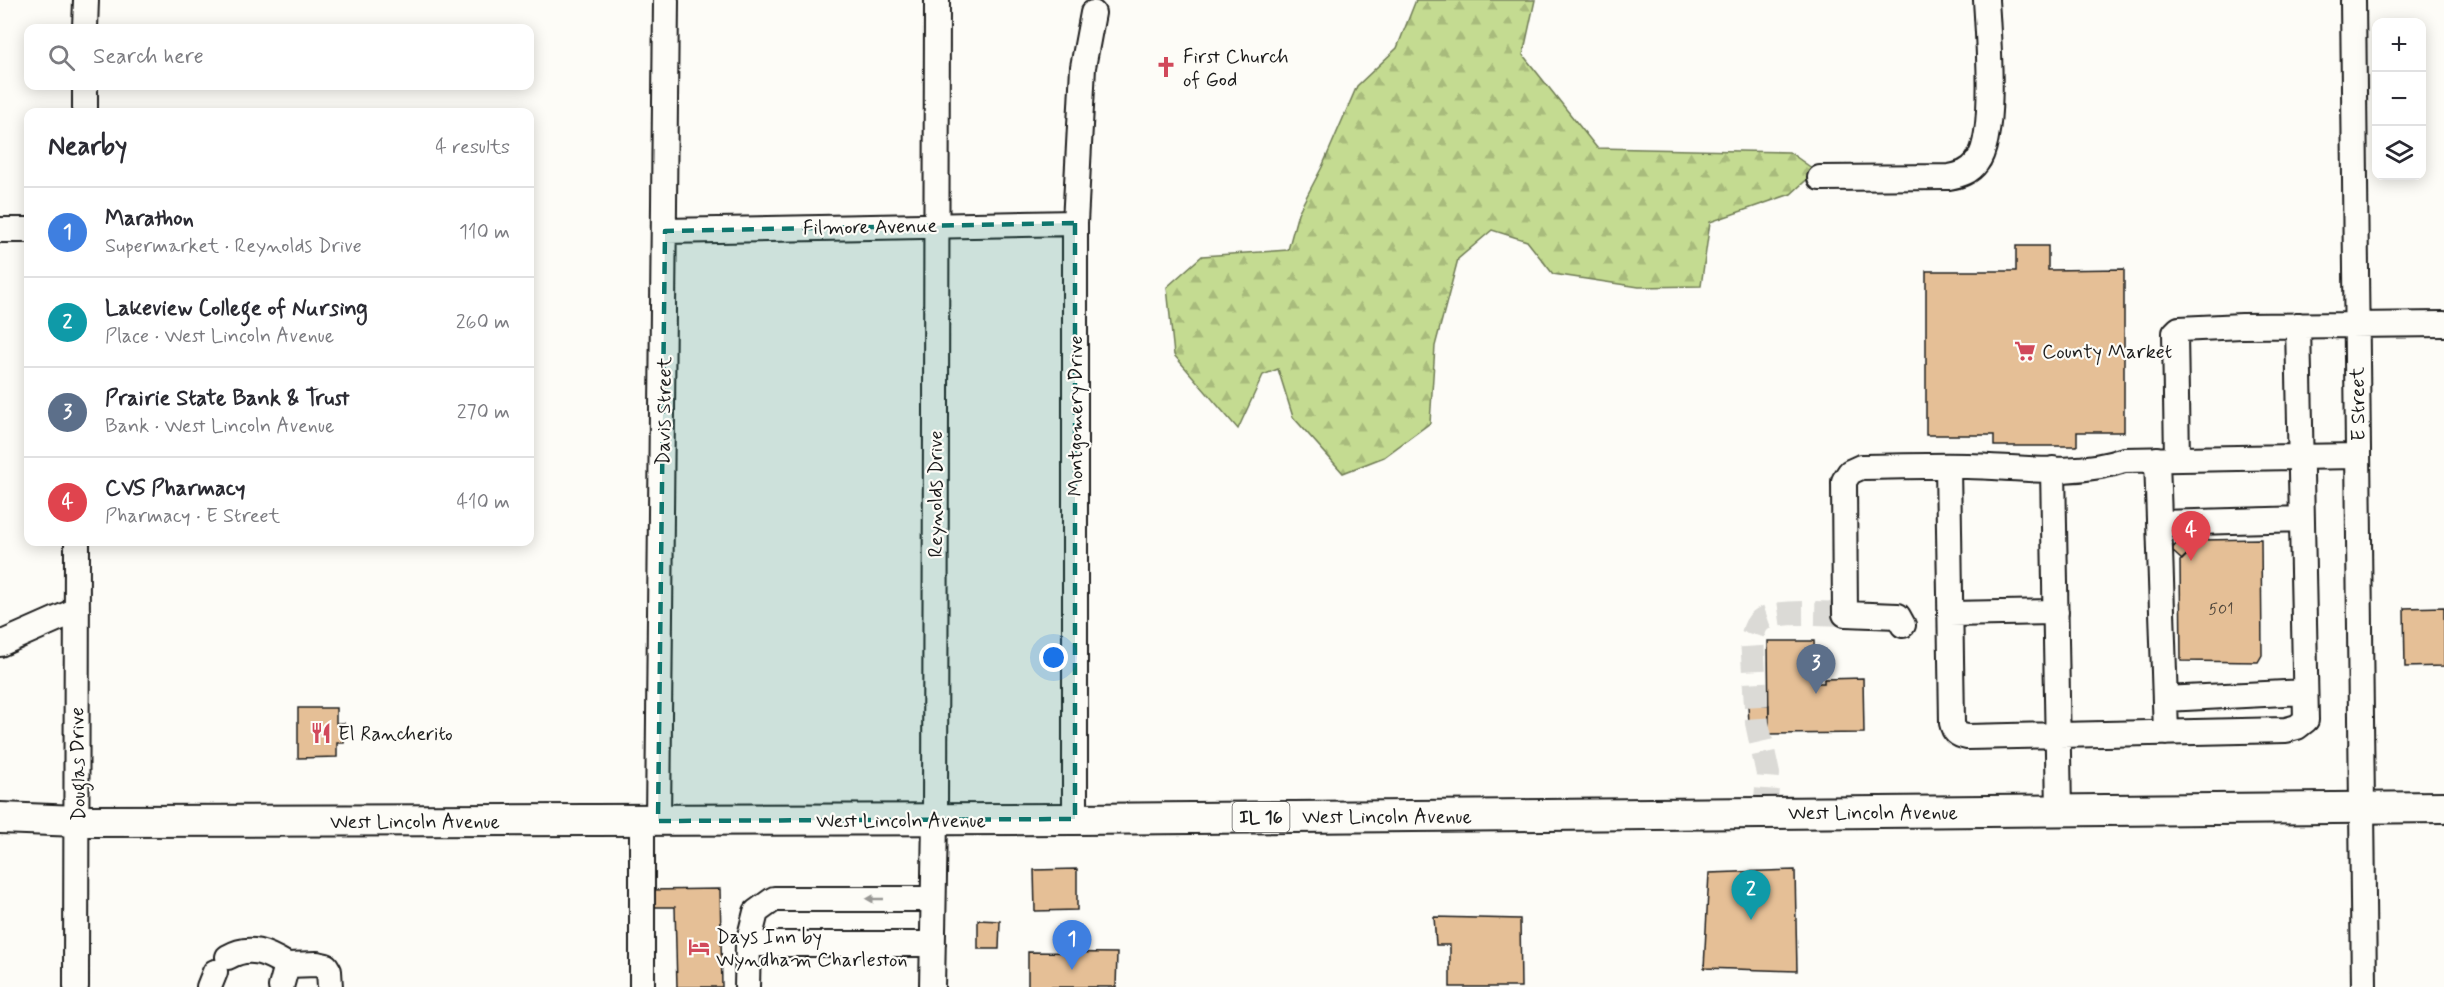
<!DOCTYPE html>
<meta charset="utf-8">
<style>
:root{--surface:#fff;--page:#f7f7f7;--text:#2b2b33;--muted:#7c7c81;--line:#e1e1e2;--accent:#d1495b}
body{margin:0;font-family:Mynerve,sans-serif;background:var(--page);color:var(--text)}
.controls{position:absolute;right:18px;top:18px;display:grid;overflow:hidden;border-radius:12px;box-shadow:0 3px 15px #0003}
.controls button{width:54px;height:54px;display:grid;place-items:center;padding:0;border:0;border-bottom:2px solid var(--line);background:var(--surface);color:var(--text);font:30px sans-serif}
.you{position:absolute;left:1054px;top:658px;width:21px;height:21px;margin:-15px;border:4px solid #fff;border-radius:50%;background:#1a73e8;box-shadow:0 0 0 9px #1a73e833}
.badge{display:grid;place-items:center;width:39px;height:39px;border-radius:50%;background:var(--accent);color:#fff;font-size:20px;font-weight:700}
.pin{position:absolute;translate:-50% -50px;filter:drop-shadow(0 2px 3px #0008)}
.pin::after{content:'';position:absolute;top:32px;width:21px;height:18px;background:inherit;clip-path:polygon(0 0,100% 0,50% 100%)}
.list{margin:0;padding:0;list-style:none}
h2{display:flex;justify-content:space-between;align-items:center;height:78px;margin:0;padding:0 24px;font-size:26px}
h2 small{font-size:20px;font-weight:400;color:var(--muted)}
.list li{display:grid;grid-template-columns:39px 1fr auto;gap:18px;align-items:center;box-sizing:border-box;height:90px;padding:0 24px;border-top:2px solid var(--line)}
.list b{display:block;font-size:22px;white-space:nowrap}
.list p{margin:0;font-size:20px;white-space:nowrap;color:var(--muted)}
.list em{font-size:20px;font-style:normal;color:var(--muted)}
.icon{flex:none;width:33px;height:33px;fill:none;stroke:currentColor;stroke-width:2;stroke-linecap:round;stroke-linejoin:round}
.map{position:relative;flex:none;width:2444px;height:987px;overflow:hidden}
.search{position:absolute;background:var(--surface);box-shadow:0 3px 15px #0003;left:24px;top:24px;width:510px;height:66px;display:flex;align-items:center;gap:15px;box-sizing:border-box;padding:0 21px;border-radius:12px;color:var(--muted);font-size:22px}
.panel{position:absolute;background:var(--surface);box-shadow:0 3px 15px #0003;left:24px;top:108px;width:510px;height:438px;border-radius:12px}
.map>svg:first-child{display:block}
.forest{fill:url(#forest-firs);stroke:#707c56;stroke-width:1.5}
.building{fill:#e5bf96;stroke:#1c1c1c;stroke-width:1.5}
.lines{fill:none;stroke-linecap:round;stroke-linejoin:round}
.minor-tunnel{stroke:#dbdad6;stroke-width:24;stroke-dasharray:24 12;stroke-linecap:butt}
.minor-casing{stroke:#1c1c1c;stroke-width:28}
.major-casing{stroke:#1c1c1c;stroke-width:34}
.minor{stroke:#fdfcf7;stroke-width:24}
.major{stroke:#fdfcf7;stroke-width:30}
.oneway{fill:#989794}
.marked{fill:#0f766e;fill-opacity:0.2;stroke:#0f766e;stroke-width:4.5;stroke-dasharray:12 8;stroke-linejoin:round}
.labels{text-anchor:middle;stroke-width:4.5;stroke-linejoin:round;paint-order:stroke}
.number-label{font-size:16px;fill:#4e453a}
.shield{fill:#fdfcf7;stroke:#605f5e;stroke-width:1.5}
.shield-label{font-size:18px;font-weight:bold;fill:#1c1c1c}
.poi-label{font-size:20px;fill:#1c1c1c;stroke:#fdfcf7;text-anchor:start}
.street-label{font-size:20px;fill:#1c1c1c;stroke:#fdfcf7}
</style>
<div class="map">
<svg width="2444" height="987" viewBox="0 0 2444 987">
<defs>
<pattern id="forest-firs" width="22" height="20" patternUnits="userSpaceOnUse" patternTransform="scale(1.5)"><rect width="22" height="20" fill="#c4db91"/><path d="M5 1l3.5 6h-7zM16 11l3.5 6h-7z" fill="#a8bb7c"/></pattern>
</defs>
<rect width="100%" height="100%" fill="#fdfcf7"/>
<filter id="ink" filterUnits="userSpaceOnUse"><feTurbulence type="fractalNoise" baseFrequency=".0167" numOctaves="2"/><feDisplacementMap in="SourceGraphic" scale="12" xChannelSelector="R" yChannelSelector="G"/><feConvolveMatrix kernelMatrix="1 2 1 2 8 2 1 2 1" color-interpolation-filters="sRGB"/></filter>
<g filter="url(#ink)">
<!-- forest -->
<path class="forest" d="M1416,0H1535L1523,55L1597,148L1789,152L1816,171L1791,194L1710,222L1701,286L1639,287L1553,274L1527,241L1492,230L1458,259L1435,346L1430,423L1384,457L1343,473L1293,417L1278,369L1263,375L1238,429L1174,355L1167,287L1202,256L1288,250L1298,213L1322,167L1357,86L1397,48Z"/>
<!-- building -->
<path class="building" d="M2016,246H2048V270L2124,269V432H2077V446H1994V435H1926V271H2016Z
M2261,539L2262,655L2258,662L2181,661L2180,561L2202,540Z
M2179,541L2190,552L2182,560L2171,550Z
M2444,607V666L2405,667L2404,608Z
M1768,641H1814L1815,683H1824V679L1863,678L1864,733L1769,734Z
M1748,705H1769V723H1749Z
M298,708H336V723H344V743H337V757L298,758Z
M1077,869V910L1035,911L1034,870Z
M1795,870L1797,971L1704,968L1709,873Z
M720,889L722,987H677L675,907H649L648,890Z
M1434,917L1520,919L1521,987H1450V945H1436Z
M978,920L1000,921L999,949H978Z
M1028,952L1117,953L1116,987H1028Z"/>
<g class="lines">
<!-- minor-tunnel -->
<path class="minor-tunnel" d="M1765,813L1768,774L1757,723L1752,638C1754,631 1755,625 1760,621C1773,609 1826,614 1845,614"/>
<defs>
<path id="minor" d="M2353,0L2364,987
M85,28L86,0
M85,112V86
M1820,178L1949,177C1960,175 1970,172 1977,162C1997,137 1988,34 1986,0
M0,230H28
M665,231L1075,223
M2157,459L2166,733
M2177,459L2175,333L2179,329L2242,326L2444,324
M1948,466L1952,723C1954,732 1957,735 1967,737L2286,730L2297,727L2306,720L2298,325
M2053,469L2059,811
M2160,523L2301,519
M1950,614L2056,612
M1903,625L1898,616L1845,614L1844,481L1850,472L1861,467C1896,467 1932,465 1967,466C2018,467 2075,477 2124,460L2358,456
M0,644L77,610
M2165,699L2305,692
M1075,819V223L1083,67L1093,13
M658,821L666,0
M748,944H933
M228,957C250,944 267,953 287,965L281,987
M287,965L317,964L326,966L329,971L330,987
M76,987L77,542
M209,987L215,972
M642,987V821
M747,987L748,944L756,912L774,899H933
M932,987L935,820L937,0"/>
<path id="major" d="M0,818L78,821L1075,819L2444,807"/>
</defs>
<!-- minor casing -->
<use href="#minor" class="minor-casing"/>
<!-- major casing -->
<use href="#major" class="major-casing"/>
<!-- minor -->
<use href="#minor" class="minor"/>
<!-- major -->
<use href="#major" class="major"/>
</g>
<!-- one-way arrows -->
<defs><path id="oneway-solid" d="M-6-.8H1V-3.2L6.5 0L1 3.2V.8H-6Z" transform="scale(1.5)"/></defs>
<use class="oneway" href="#oneway-solid" transform="translate(875 899) rotate(-180)"/>
</g>
<!-- marked area -->
<path class="marked" d="M1075,223V819L658,821L665,231Z"/>
<!-- icons -->
<defs>
<symbol id="church-bare" viewBox="-9 -9 18 18"><path d="M-1.2-6h2.4v3.5h3.3v2.4h-3.3V6h-2.4V-.1h-3.3v-2.4h3.3Z" fill="#d1495b" stroke="#fdfcf7" stroke-width="2.5" paint-order="stroke"/></symbol>
<symbol id="supermarket-bare" viewBox="-9 -9 18 18"><path d="M-6-5.5h2.5l.6 2H6L4.5 2H-2.5L-4.4-4H-6ZM-1.5 3.2a1.3 1.3 0 1 0 .1 0ZM3 3.2a1.3 1.3 0 1 0 .1 0Z" fill="#d1495b" stroke="#fdfcf7" stroke-width="2.5" paint-order="stroke"/></symbol>
<symbol id="restaurant-bare" viewBox="-9 -9 18 18"><path d="M-5-6h1v4h1v-4h1v4h1v-4h1v5L-1.5 .5V6h-2V.5L-5-1ZM5-6V6H3V1.5H1.5Q1.5-4 5-6Z" fill="#d1495b" stroke="#fdfcf7" stroke-width="2.5" paint-order="stroke"/></symbol>
<symbol id="hotel-bare" viewBox="-9 -9 18 18"><path d="M-6-4.5h1.5V1H6V5H4.5V3h-9V5H-6ZM-4 0a1.8 1.8 0 1 1 3.6 0ZM.5 0V-2.5h3Q6-2.5 6 0Z" fill="#d1495b" stroke="#fdfcf7" stroke-width="2.5" paint-order="stroke"/></symbol>
</defs>
<g fill-rule="evenodd">
<use href="#church-bare" x="1151" y="52" width="30" height="30"/>
<use href="#supermarket-bare" x="2010" y="336" width="30" height="30"/>
<use href="#restaurant-bare" x="306" y="718" width="30" height="30"/>
<use href="#hotel-bare" x="684" y="932" width="30" height="30"/>
</g>
<g class="labels">
<!-- number labels -->
<g class="number-label">
<text x="2221" y="614">501</text>
</g>
<!-- shield labels -->
<rect class="shield" x="1232.5" y="802" width="57" height="30" rx="4.5"/>
<g class="shield-label">
<text x="1261" y="823">IL 16</text>
</g>
<!-- poi labels -->
<g class="poi-label">
<text x="1183" y="63">First Church<tspan x="1183" dy="23">of God</tspan></text>
<text x="2042" y="358">County Market</text>
<text x="338" y="740">El Rancherito</text>
<text x="716" y="943">Days Inn by<tspan x="716" dy="23">Wyndham Charleston</tspan></text>
</g>
<!-- street labels -->
<g class="street-label">
<text transform="translate(870 226) rotate(-1)" y="7">Filmore Avenue</text>
<text transform="translate(2357 404) rotate(-91)" y="7">E Street</text>
<text transform="translate(663 411) rotate(-89)" y="7">Davis Street</text>
<text transform="translate(1075 416) rotate(-90)" y="7">Montgomery Drive</text>
<text transform="translate(935 494) rotate(-90)" y="7">Reynolds Drive</text>
<text transform="translate(77 764) rotate(-91)" y="7">Douglas Drive</text>
<text x="1873" y="819">West Lincoln Avenue</text>
<text x="1387" y="823">West Lincoln Avenue</text>
<text x="901" y="827">West Lincoln Avenue</text>
<text x="415" y="828">West Lincoln Avenue</text>
</g>
</g>
</svg>
<div class="controls">
<button>+</button>
<button>−</button>
<button><svg class="icon" aria-label="layers" viewBox="0 0 24 24"><path d="M12 4l9 5-9 5-9-5zM3 14l9 5 9-5"/></svg></button>
</div>
<div class="you"></div>
<div class="pin badge" style="left:1072px;top:970px;background:#3f7fe0">1</div>
<div class="pin badge" style="left:1751px;top:920px;background:#0f9aa8">2</div>
<div class="pin badge" style="left:1816px;top:694px;background:#5c6f8a">3</div>
<div class="pin badge" style="left:2191px;top:561px;background:#e0444e">4</div>
<div class="search"><svg class="icon" aria-label="search" viewBox="0 0 24 24"><circle cx="10" cy="10" r="6"/><path d="M15 15l6 6"/></svg>Search here</div>
<section class="panel">
<h2>Nearby<small>4 results</small></h2>
<ul class="list">
<li><span class="badge" style="background:#3f7fe0">1</span><div><b>Marathon</b><p>Supermarket · Reynolds Drive</p></div><em>110 m</em></li>
<li><span class="badge" style="background:#0f9aa8">2</span><div><b>Lakeview College of Nursing</b><p>Place · West Lincoln Avenue</p></div><em>260 m</em></li>
<li><span class="badge" style="background:#5c6f8a">3</span><div><b>Prairie State Bank &amp; Trust</b><p>Bank · West Lincoln Avenue</p></div><em>270 m</em></li>
<li><span class="badge" style="background:#e0444e">4</span><div><b>CVS Pharmacy</b><p>Pharmacy · E Street</p></div><em>410 m</em></li>
</ul>
</section>
</div>
